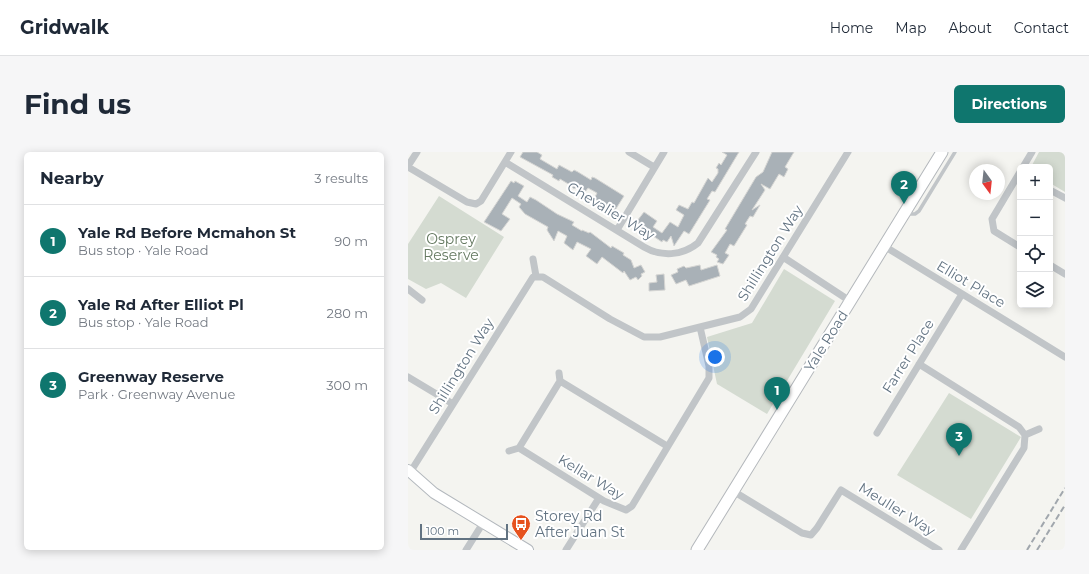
<!DOCTYPE html>
<meta charset="utf-8">
<style>
:root{--surface:#fff;--page:#f6f6f7;--text:#1f2937;--muted:#747a83;--line:#e0e1e3;--accent:#0f766e}
body{margin:0;font-family:Montserrat,sans-serif;background:var(--page);color:var(--text)}
.controls{position:absolute;right:12px;top:12px;display:grid;overflow:hidden;border-radius:6px;box-shadow:0 2px 10px #0003}
.controls button{width:36px;height:36px;display:grid;place-items:center;padding:0;border:0;border-bottom:1px solid var(--line);background:var(--surface);color:var(--text);font:20px sans-serif}
.compass{position:absolute;left:561px;top:12px;width:36px;height:36px;border-radius:50%;background:var(--surface);box-shadow:0 2px 10px #0003;rotate:165deg}
.scale{position:absolute;left:12px;bottom:10px;width:88px;box-sizing:border-box;padding-left:4px;border:2px solid #627382;border-top:0;font-size:11px;line-height:14px;white-space:nowrap;color:#627382;-webkit-text-stroke:3px #fff;paint-order:stroke}
.you{position:absolute;left:307px;top:205px;width:14px;height:14px;margin:-10px;border:3px solid #fff;border-radius:50%;background:#1a73e8;box-shadow:0 0 0 6px #1a73e833}
.badge{display:grid;place-items:center;width:26px;height:26px;border-radius:50%;background:var(--accent);color:#fff;font-size:13px;font-weight:700}
.pin{position:absolute;translate:-50% -33px;filter:drop-shadow(0 1px 2px #0008)}
.pin::after{content:'';position:absolute;top:21px;width:14px;height:12px;background:inherit;clip-path:polygon(0 0,100% 0,50% 100%)}
.list{margin:0;padding:0;list-style:none}
h2{display:flex;justify-content:space-between;align-items:center;height:52px;margin:0;padding:0 16px;font-size:17px}
h2 small{font-size:13px;font-weight:400;color:var(--muted)}
.list li{display:grid;grid-template-columns:26px 1fr auto;gap:12px;align-items:center;box-sizing:border-box;height:72px;padding:0 16px;border-top:1px solid var(--line)}
.list b{display:block;font-size:15px;white-space:nowrap}
.list p{margin:0;font-size:13px;white-space:nowrap;color:var(--muted)}
.list em{font-size:13px;font-style:normal;color:var(--muted)}
.icon{flex:none;width:22px;height:22px;fill:none;stroke:currentColor;stroke-width:2;stroke-linecap:round;stroke-linejoin:round}
.map{position:relative;flex:none;width:657px;height:398px;overflow:hidden;border-radius:6px}
header{display:flex;align-items:center;gap:24px;box-sizing:border-box;height:56px;padding:0 20px;background:var(--surface);border-bottom:1px solid var(--line)}
header strong{font-size:19px}
nav{display:flex;gap:22px;margin-inline-start:auto;font-size:14px}
.intro{display:flex;align-items:center;justify-content:space-between;box-sizing:border-box;height:96px;padding:0 24px}
h1{margin:0;font-size:28px}
.button{padding:10px 18px;border-radius:6px;background:var(--accent);color:#fff;font-size:14px;font-weight:700}
main{display:flex;gap:24px;padding:0 24px}
aside{flex:1;background:var(--surface);border-radius:6px;box-shadow:0 2px 10px #0003}
.map>svg:first-child{display:block}
.green{fill:#d4dbd1}
.building{fill:#a9b1b7;stroke:#d5d5d3}
.lines{fill:none;stroke-linecap:round;stroke-linejoin:round}
.secondary-casing{stroke:#b3b8bd;stroke-width:12}
.primary-casing{stroke:#b4b8bc;stroke-width:13}
.lane{stroke:#c1c5c8;stroke-width:3.5}
.street{stroke:#c1c5c8;stroke-width:7}
.secondary{stroke:#fff;stroke-width:10}
.primary{stroke:#fff;stroke-width:11}
.rail{stroke:#a1a7ad;stroke-width:2;stroke-dasharray:6 3;stroke-linecap:butt}
.labels{text-anchor:middle;stroke-width:4;stroke-linejoin:round;paint-order:stroke}
.street-label{font-size:14px;fill:#627382;stroke:#fff}
.park-label{font-size:14px;fill:#657961;stroke:#fff}
.poi-label{font-size:14px;fill:#627382;stroke:#fff;text-anchor:start}
</style>
<header>
<strong>Gridwalk</strong>
<nav><a>Home</a><a>Map</a><a>About</a><a>Contact</a></nav>
</header>
<div class="intro"><h1>Find us</h1><a class="button">Directions</a></div>
<main>
<aside>
<h2>Nearby<small>3 results</small></h2>
<ul class="list">
<li><span class="badge">1</span><div><b>Yale Rd Before Mcmahon St</b><p>Bus stop · Yale Road</p></div><em>90 m</em></li>
<li><span class="badge">2</span><div><b>Yale Rd After Elliot Pl</b><p>Bus stop · Yale Road</p></div><em>280 m</em></li>
<li><span class="badge">3</span><div><b>Greenway Reserve</b><p>Park · Greenway Avenue</p></div><em>300 m</em></li>
</ul>
</aside>
<div class="map">
<svg width="657" height="398" viewBox="0 0 657 398">
<rect width="100%" height="100%" fill="#f4f4f0"/>
<!-- green -->
<path class="green" d="M631,0H657V40L642,31V15H623Z
M31,44L96,85L58,146L33,131L18,137L0,127V92Z
M376,117L427,149L359,262L309,232L299,185L344,171Z
M541,241L613,285L563,367L489,323Z"/>
<!-- building -->
<path class="building" d="M115,0H129L134,3L132,7L149,17L151,13L164,20L166,18L170,20L183,28L184,25L187,26L216,44L204,63L192,56L193,54L188,51L189,49L186,47L189,41L180,36L177,40L167,36L166,37L162,33L152,27L151,29L144,25L145,23L112,5Z
M314,0H331L307,40L304,39L299,47L302,48L281,82L276,79L266,94L263,84L259,90L255,88L254,90L242,82L241,83L226,73L236,60L249,69L245,75L254,81L262,70L270,75L276,63L268,58L271,53L280,57L284,50L286,51L300,26L304,30L310,21V17L308,16L311,11L313,13L319,3Z
M364,0H386L377,15L380,17L376,25L371,22L362,37L353,32L357,38L344,58L352,53L345,65L342,64L337,72L339,73L326,94L322,92L317,101L321,103L315,112L309,110L311,107L308,105L309,103L303,100L319,78L317,77L348,25L355,20Z
M103,29L106,31L107,29L116,34L110,44L119,50L122,45L128,48L149,62L166,70L164,73L174,79V78L181,81L182,80L203,96L204,94L216,101L215,103L223,108L226,116L233,113L237,120L233,122L234,124L230,128L228,125L222,128L216,119L215,121L194,105L189,112L178,104L183,97L169,90L165,98L156,91L159,84L150,79L146,89L139,78L140,75L117,62L111,55L113,52L104,46L94,62L102,67L93,79L76,70Z
M292,113L293,118L309,113L312,124L281,134L278,128L268,132L263,123L270,120L269,117L276,114L278,116Z
M256,122L257,138L241,139V131L249,130L248,123Z"/>
<g class="lines">
<defs>
<path id="secondary" d="M0,318L26,341L120,398"/>
<path id="primary" d="M289,398L534,0"/>
</defs>
<!-- secondary casing -->
<use href="#secondary" class="secondary-casing"/>
<!-- primary casing -->
<use href="#primary" class="primary-casing"/>
<!-- lane -->
<path class="lane" d="M498,62H507L511,59L547,0"/>
<!-- street -->
<path class="street" d="M221,0L246,15
M97,10L236,95C253,105 274,104 290,91L348,0
M0,14L9,0
M0,15L59,50L68,52L73,49L103,0
M615,15L624,0
M612,20L584,67L586,79L612,95
M642,38L657,46
M209,78L256,0
M476,94L657,205
M375,105L442,149
M125,107L128,124
M642,113L657,122
M0,137L14,148
M511,212L611,275L617,283L616,296L553,398
M151,221L152,229L111,296L196,349L218,358L224,354L301,226V214L292,175
M0,225L45,252
M152,229L259,294
M469,281L554,142
M617,283L631,277
M101,299L111,296
M3,319L125,125H135L202,167L236,185H252L332,165L343,157L440,0
M325,339L394,381L403,383L409,376L433,338L531,398
M58,398L75,371
M158,398L191,346"/>
<!-- secondary -->
<use href="#secondary" class="secondary"/>
<!-- primary -->
<use href="#primary" class="primary"/>
<!-- rail -->
<path class="rail" d="M619,398L657,336
M629,398L657,353"/>
</g>
<!-- icons -->
<defs>
<symbol id="bus-pin" viewBox="-11 -11 22 30"><path d="M0 17L-7.5 6A9.5 9.5 0 1 1 7.5 6Z" fill="#e6521e" stroke="#fff"/><path d="M-5-6H5V4H4V6H2V4H-2V6H-4V4H-5ZM-3.5-4V0h7V-4ZM-3.5 1.2v1.5H-2V1.2ZM2 1.2v1.5H3.5V1.2Z" fill="#fff"/></symbol>
</defs>
<g fill-rule="evenodd">
<use href="#bus-pin" x="102" y="361" width="22" height="30"/>
</g>
<g class="labels">
<!-- street labels -->
<g class="street-label">
<text transform="translate(203 59) rotate(31)" y="5">Chevalier Way</text>
<text transform="translate(362 101) rotate(-58)" y="5">Shillington Way</text>
<text transform="translate(563 132) rotate(31)" y="5">Elliot Place</text>
<text transform="translate(418 189) rotate(-58)" y="5">Yale Road</text>
<text transform="translate(500 204) rotate(-58)" y="5">Farrer Place</text>
<text transform="translate(53 214) rotate(-58)" y="5">Shillington Way</text>
<text transform="translate(183 325) rotate(31)" y="5">Kellar Way</text>
<text transform="translate(489 357) rotate(32)" y="5">Meuller Way</text>
</g>
<!-- park labels -->
<g class="park-label">
<text x="43" y="92">Osprey<tspan x="43" dy="16">Reserve</tspan></text>
</g>
<!-- poi labels -->
<g class="poi-label">
<text x="127" y="369">Storey Rd<tspan x="127" dy="16">After Juan St</tspan></text>
</g>
</g>
</svg>
<div class="controls">
<button>+</button>
<button>−</button>
<button><svg class="icon" aria-label="locate" viewBox="0 0 24 24"><circle cx="12" cy="12" r="6"/><path d="M12 2v4M12 18v4M2 12h4M18 12h4"/></svg></button>
<button><svg class="icon" aria-label="layers" viewBox="0 0 24 24"><path d="M12 4l9 5-9 5-9-5zM3 14l9 5 9-5"/></svg></button>
</div>
<svg class="compass" viewBox="-18 -18 36 36"><path d="M0-13l5 13h-10z" fill="#e53935"/><path d="M0 13l5-13h-10z" fill="#747a83"/></svg>
<div class="scale">100 m</div>
<div class="you"></div>
<div class="pin badge" style="left:369px;top:258px">1</div>
<div class="pin badge" style="left:496px;top:52px">2</div>
<div class="pin badge" style="left:551px;top:304px">3</div>
</div>
</main>
